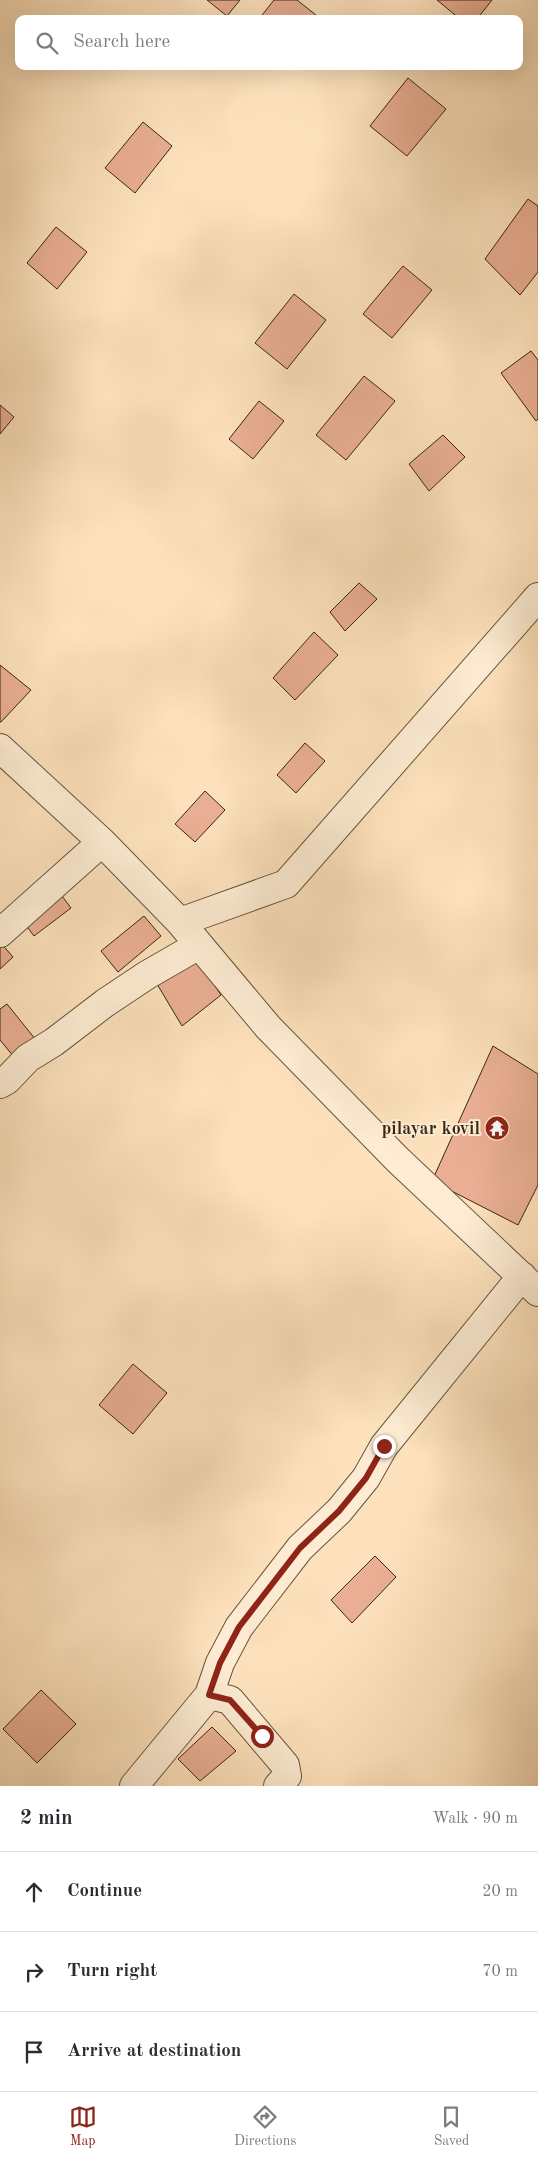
<!DOCTYPE html>
<meta charset="utf-8">
<style>
:root{--surface:#fff;--page:#f7f7f7;--text:#2b2b33;--muted:#7c7c81;--line:#e1e1e2;--accent:#8f2418}
body{margin:0;font-family:"Old Standard TT",serif;background:var(--page);color:var(--text)}
.stop{position:absolute;width:15px;height:15px;margin:-11px;border:4px solid #8f2418;border-radius:50%;background:#fff}
.stop.end{background:#8f2418;border-color:#fff;box-shadow:0 1px 5px #0008}
.list{margin:0;padding:0;list-style:none}
h2{display:flex;justify-content:space-between;align-items:center;height:65px;margin:0;padding:0 20px;font-size:21px}
h2 small{font-size:16px;font-weight:400;color:var(--muted)}
.list li{display:grid;grid-template-columns:32px 1fr auto;gap:15px;align-items:center;box-sizing:border-box;height:80px;padding:0 20px;border-top:1px solid var(--line)}
.list b{display:block;font-size:19px;white-space:nowrap}
.list em{font-size:16px;font-style:normal;color:var(--muted)}
.icon{flex:none;width:28px;height:28px;fill:none;stroke:currentColor;stroke-width:2;stroke-linecap:round;stroke-linejoin:round}
.map{position:relative;flex:none;width:538px;height:1786px;overflow:hidden}
.search{position:absolute;background:var(--surface);box-shadow:0 5px 20px #0002;left:15px;right:15px;top:15px;height:55px;display:flex;align-items:center;gap:12px;box-sizing:border-box;padding:0 18px;border-radius:10px;color:var(--muted);font-size:19px}
.sheet{height:305px;background:var(--surface)}
nav{display:flex;justify-content:space-around;align-items:center;box-sizing:border-box;height:70px;border-top:1px solid var(--line);background:var(--surface);font-size:14px;color:var(--muted)}
nav a{display:grid;justify-items:center;gap:2px}
nav .on{color:var(--accent)}
.map>svg:first-child{display:block}
.building{fill:#e9ae93;stroke:#372712}
.lines{fill:none;stroke-linecap:round;stroke-linejoin:round}
.minor-casing{stroke:#68563c;stroke-width:30}
.minor{stroke:#fdecd3;stroke-width:28}
.route{stroke:#8f2418;stroke-width:6}
.labels{text-anchor:middle;stroke-width:4;stroke-linejoin:round;paint-order:stroke}
.poi-label{font-size:18px;font-weight:bold;fill:#372712;stroke:#fdecd3;text-anchor:end}
</style>
<div class="map">
<svg width="538" height="1786" viewBox="0 0 538 1786">
<rect width="100%" height="100%" fill="#fce1bc"/>
<filter id="stains"><feTurbulence type="fractalNoise" baseFrequency=".004" numOctaves="4"/><feColorMatrix values="0 0 0 0 .2 0 0 0 0 .09 0 0 0 0 .02 0 0 0 .5 -.17"/></filter>
<radialGradient id="worn" r=".72"><stop offset=".6" stop-color="#630" stop-opacity="0"/><stop offset="1" stop-color="#630" stop-opacity=".3"/></radialGradient>
<!-- building -->
<path class="building" d="M207,0H240L227,16Z
M274,0H297L316,15L313,19H259Z
M437,0H492L477,19H460Z
M408,78L446,109L407,156L370,126Z
M143,122L172,146L135,193L105,168Z
M528,199L538,206V272L520,295L485,259Z
M56,227L87,252L57,289L27,263Z
M403,266L432,290L392,338L363,314Z
M294,294L326,320L287,369L255,343Z
M531,351L538,360V419L536,421L501,373Z
M364,376L395,401L346,460L316,435Z
M259,401L284,421L253,459L229,439Z
M0,405L14,417L0,434Z
M443,435L465,457L429,491L409,464Z
M359,583L377,599L345,631L330,612Z
M314,632L338,655L295,700L273,678Z
M0,665L31,690L1,722H0Z
M305,743L325,761L296,793L277,775Z
M205,791L225,810L195,842L175,824Z
M59,892L71,908L34,936L21,919Z
M144,916L161,936L118,972L101,951Z
M0,942L13,957L0,969Z
M196,958L221,995L182,1026L157,984Z
M7,1004L36,1040L14,1057L0,1040V1009Z
M493,1046L538,1074V1185L518,1225L432,1181Z
M133,1364L167,1393L133,1434L99,1405Z
M375,1556L396,1577L352,1623L331,1600Z
M41,1690L76,1724L37,1763L3,1729Z
M212,1727L236,1751L200,1781L178,1759Z"/>
<g class="lines">
<defs>
<path id="minor" d="M0,748L102,842L180,922L286,884L538,597
M180,922L268,1027L397,1159L538,1292
M0,933L102,842
M0,1084L7,1080L28,1058L54,1042L105,1003L147,975L199,945
M209,1695L230,1700L285,1765L287,1776L278,1786
M134,1786L209,1695L220,1663L239,1627L300,1548L339,1511L366,1478L384,1446L522,1276"/>
</defs>
<!-- minor casing -->
<use href="#minor" class="minor-casing"/>
<!-- minor -->
<use href="#minor" class="minor"/>
</g>
<g class="lines">
<!-- route -->
<path class="route" d="M262,1736L230,1700L209,1695L220,1663L239,1627L300,1548L339,1511L366,1478L384,1446"/>
</g>
<!-- icons -->
<defs>
<symbol id="temple-disc" viewBox="-11 -11 22 22"><circle r="9.5" fill="#8f2418" stroke="#fdecd3"/><path d="M0-6L5-2H3V0L6.5 2.5H4V6H1.5V3h-3V6H-4V2.5H-6.5L-3 0V-2H-5Z" fill="#fff"/></symbol>
</defs>
<g fill-rule="evenodd">
<use href="#temple-disc" x="483" y="1114" width="28" height="28"/>
</g>
<g class="labels">
<!-- poi labels -->
<g class="poi-label">
<text x="480" y="1134">pilayar kovil</text>
</g>
</g>
<rect width="100%" height="100%" filter="url(#stains)"/>
<rect width="100%" height="100%" fill="url(#worn)"/>
</svg>
<div class="stop" style="left:262px;top:1736px"></div>
<div class="stop end" style="left:384px;top:1446px"></div>
<div class="search"><svg class="icon" aria-label="search" viewBox="0 0 24 24"><circle cx="10" cy="10" r="6"/><path d="M15 15l6 6"/></svg>Search here</div>
</div>
<section class="sheet">
<h2>2 min<small>Walk · 90 m</small></h2>
<ul class="list">
<li><svg class="icon" aria-label="ahead" viewBox="0 0 24 24"><path d="M12 20V5M6 11l6-6 6 6"/></svg><div><b>Continue</b></div><em>20 m</em></li>
<li><svg class="icon" aria-label="right" viewBox="0 0 24 24"><path d="M7 20v-9h11M14 6l5 5-5 5"/></svg><div><b>Turn right</b></div><em>70 m</em></li>
<li><svg class="icon" aria-label="arrive" viewBox="0 0 24 24"><path d="M6 21V4h12l-3 4 3 4H6"/></svg><div><b>Arrive at destination</b></div></li>
</ul>
</section>
<nav>
<a class="on"><svg class="icon" aria-label="map" viewBox="0 0 24 24"><path d="M3 6l6-2 6 2 6-2v14l-6 2-6-2-6 2zM9 4v14M15 6v14"/></svg>Map</a>
<a><svg class="icon" aria-label="directions" viewBox="0 0 24 24"><path d="M12 3l9 9-9 9-9-9zM9 14v-3h6M13 9l2 2-2 2"/></svg>Directions</a>
<a><svg class="icon" aria-label="saved" viewBox="0 0 24 24"><path d="M7 4h10v16l-5-4-5 4z"/></svg>Saved</a>
</nav>
